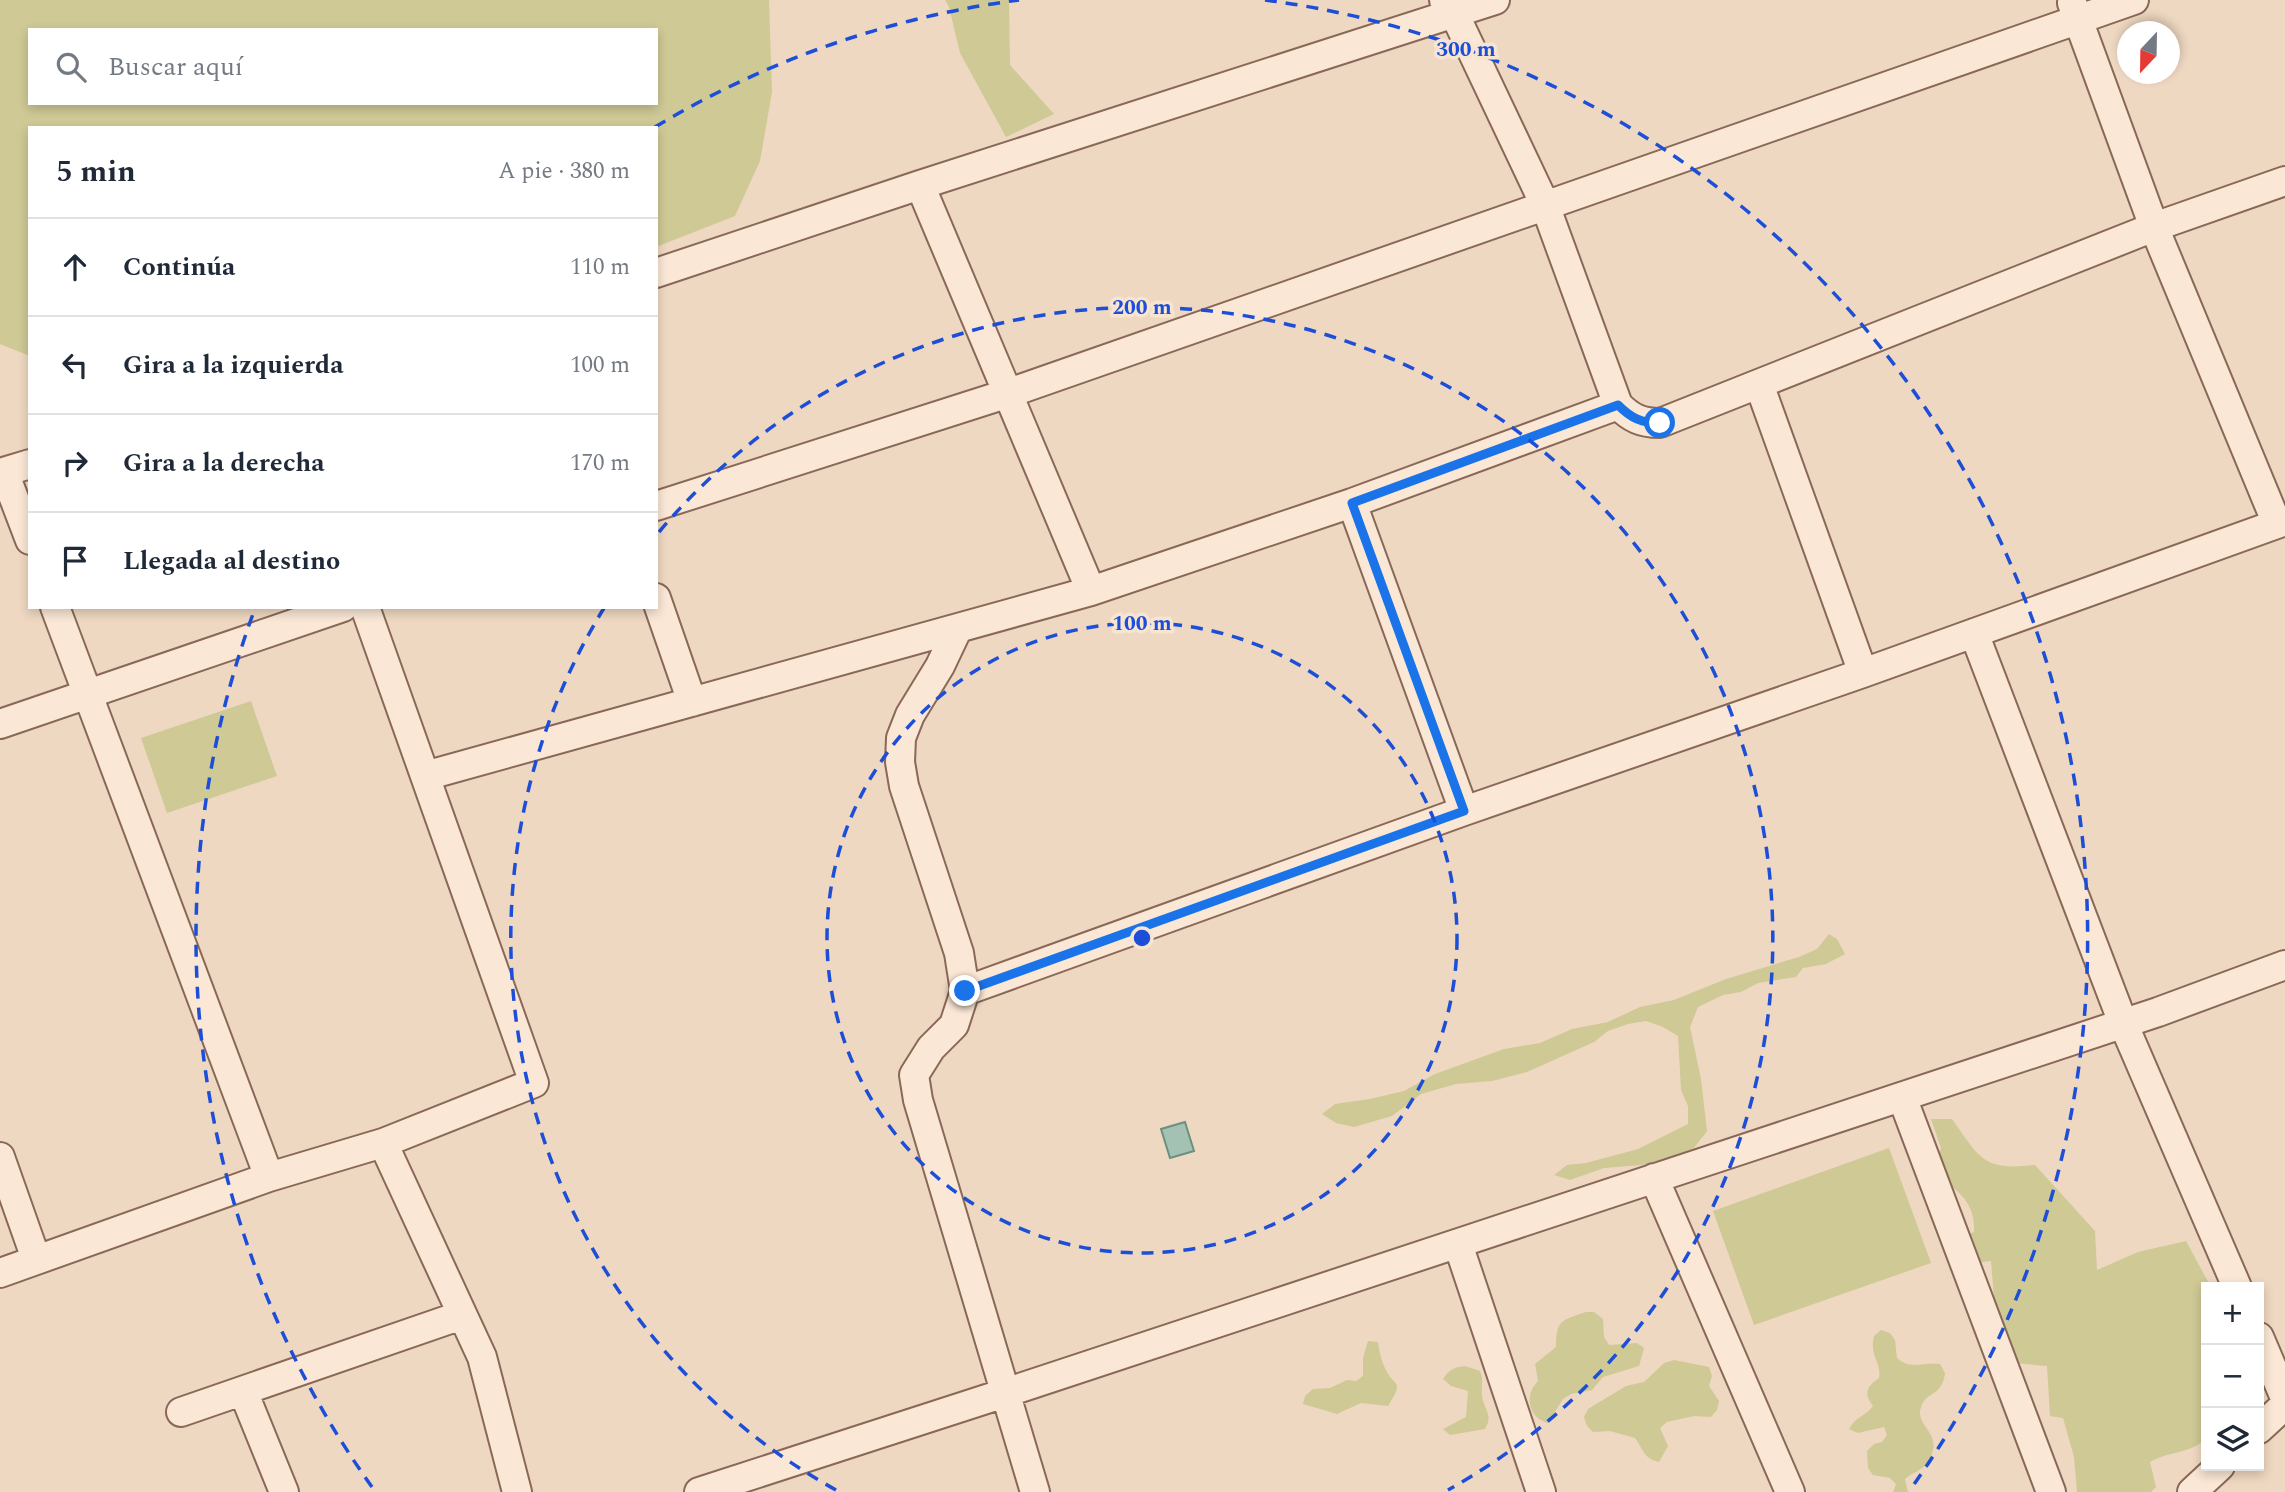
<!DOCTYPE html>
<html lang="es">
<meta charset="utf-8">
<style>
:root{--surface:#fff;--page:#f2f2f3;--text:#1f2937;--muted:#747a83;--line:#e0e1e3}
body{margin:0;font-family:Spectral,serif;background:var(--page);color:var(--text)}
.controls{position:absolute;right:21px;bottom:21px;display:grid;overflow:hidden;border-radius:0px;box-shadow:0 4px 10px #0003}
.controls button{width:63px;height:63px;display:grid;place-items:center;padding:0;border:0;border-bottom:2px solid var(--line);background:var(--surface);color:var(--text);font:35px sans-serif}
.compass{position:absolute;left:2117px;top:21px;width:63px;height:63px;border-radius:50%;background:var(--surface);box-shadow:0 4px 10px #0003;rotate:202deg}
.stop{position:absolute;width:21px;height:21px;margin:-16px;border:5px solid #1a73e8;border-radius:50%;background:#fff}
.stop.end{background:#1a73e8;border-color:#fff;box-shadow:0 2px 7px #0008}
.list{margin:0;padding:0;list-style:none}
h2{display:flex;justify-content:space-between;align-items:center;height:91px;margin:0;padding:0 28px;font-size:30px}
h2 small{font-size:23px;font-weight:400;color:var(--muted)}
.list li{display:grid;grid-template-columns:46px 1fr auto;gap:21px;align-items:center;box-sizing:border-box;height:98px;padding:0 28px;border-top:2px solid var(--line)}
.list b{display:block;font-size:26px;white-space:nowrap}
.list em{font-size:23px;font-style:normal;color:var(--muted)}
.icon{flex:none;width:38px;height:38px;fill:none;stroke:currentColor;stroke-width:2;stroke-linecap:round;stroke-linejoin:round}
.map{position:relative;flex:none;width:2285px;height:1492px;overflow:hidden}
.search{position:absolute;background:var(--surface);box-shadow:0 4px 10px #0003;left:28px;top:28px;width:630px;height:77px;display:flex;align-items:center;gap:18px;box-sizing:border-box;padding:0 24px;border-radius:0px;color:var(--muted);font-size:26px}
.panel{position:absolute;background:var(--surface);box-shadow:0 4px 10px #0003;left:28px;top:126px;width:630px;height:483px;border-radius:0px}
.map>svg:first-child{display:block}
.green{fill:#cec995;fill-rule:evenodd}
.water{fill:#a4c2b3;stroke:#6a907f;stroke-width:2}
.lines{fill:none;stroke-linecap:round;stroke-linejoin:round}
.minor-casing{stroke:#8a6858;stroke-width:32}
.minor{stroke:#fae7d5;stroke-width:28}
.route{stroke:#1a73e8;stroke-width:9}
.ring{fill:none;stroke:#1d4ed8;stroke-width:3.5;stroke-dasharray:12 9}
.centre{fill:#1d4ed8;stroke:#f7e4d1;stroke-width:3.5}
.ring-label{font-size:21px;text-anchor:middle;font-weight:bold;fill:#1d4ed8;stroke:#f7e4d1;stroke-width:7;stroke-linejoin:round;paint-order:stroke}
</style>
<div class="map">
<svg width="2285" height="1492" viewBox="0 0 2285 1492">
<rect width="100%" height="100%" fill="#efd8c1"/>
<!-- green -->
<path class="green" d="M0,0H769L772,92L760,161L735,216L656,247V128H30V356L0,344ZM30,30H656V103H30Z
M945,0H1009L1010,65L1054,114L1006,137L960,53L949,7Z
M251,701L277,776L167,813L141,738Z
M1829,934L1837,939L1845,954L1826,964L1803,968L1796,977L1758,983L1741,992L1723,995L1698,1007L1690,1027L1701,1079L1707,1131L1694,1148L1678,1155L1642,1165L1604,1168L1570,1180L1554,1175L1567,1165L1586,1163L1638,1149L1688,1124V1106L1681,1090L1678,1036L1663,1027L1646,1021L1628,1024L1608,1031L1594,1042L1527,1072L1492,1081L1456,1084L1421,1094L1392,1116L1354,1127L1336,1123L1322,1114L1335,1104L1370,1099L1404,1091L1435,1074L1504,1049L1540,1043L1572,1029L1608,1022L1640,1007L1674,1000L1726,979L1799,957L1817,949Z
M1931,1119H1952C1980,1158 1982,1171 2035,1165L2095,1231L2097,1270L2138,1252L2186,1241L2211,1287H2206V1438C2191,1454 2169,1451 2150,1462L2156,1487L2151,1492H2077L2074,1457L2063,1418L2050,1416L2047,1366L2014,1363L1996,1322L1991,1261L1973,1263L1948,1243L1974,1232C1976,1202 1956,1188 1933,1174L1941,1148Z
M1889,1148L1931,1263L1754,1325L1713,1211Z
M1586,1312H1594L1603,1319L1604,1337L1609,1345L1637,1343L1644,1348L1639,1366L1603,1377L1592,1390L1571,1394L1563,1399L1548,1423C1528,1418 1524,1395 1538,1381L1535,1364L1556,1347C1556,1321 1561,1320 1586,1312Z
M1881,1330L1890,1333L1895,1340L1897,1358C1911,1371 1924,1361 1940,1364L1945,1373C1942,1397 1926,1391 1921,1407C1914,1428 1947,1433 1927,1463C1923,1470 1911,1473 1905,1479L1908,1492H1893L1896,1484L1890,1478L1873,1475L1868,1468L1867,1451L1874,1444L1882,1442L1887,1435L1884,1427L1858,1433L1849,1429C1855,1417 1866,1416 1873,1406C1863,1394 1867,1386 1879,1378C1882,1362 1869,1357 1874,1336Z
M1368,1341L1378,1342C1379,1350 1381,1359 1384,1366C1393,1389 1406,1377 1388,1406L1361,1403L1337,1414L1303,1404L1305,1396L1313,1389L1330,1388L1347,1380L1356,1381L1363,1376V1358Z
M1674,1360L1709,1367L1712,1376L1709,1386L1719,1401L1717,1410L1711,1417L1694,1416L1667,1422L1660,1428L1668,1446L1659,1462C1644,1459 1643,1449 1635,1438L1610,1431L1593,1432L1587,1426L1584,1417L1588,1409L1626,1386L1644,1382L1664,1363Z
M1465,1366L1480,1371C1484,1380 1481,1386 1482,1395C1483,1409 1494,1414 1485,1429L1450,1435L1443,1429L1466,1417L1468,1391L1451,1386L1443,1379C1449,1370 1454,1367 1465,1366Z"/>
<!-- water -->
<path class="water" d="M1185,1122L1194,1151L1170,1158L1161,1129Z"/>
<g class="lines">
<defs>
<path id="minor" d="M1444,0L1454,13L1545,205L1618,405C1631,418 1641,423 1660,423L2154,227L2285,181
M2072,3L2154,227L2277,524
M920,185L1091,591
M656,273L920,185L1495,0
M1759,384L1863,673
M4,472L30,540
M0,473L30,464
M1352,503L1464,811
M656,506L1009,393L2134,0
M656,598L692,702
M55,607L269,1177
M958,628L940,666L910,715L901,738L900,762L904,786L959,953L965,991L954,1025L931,1048L914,1075L918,1100L1035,1492
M1974,633L2123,1023L2237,1287
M0,724L343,607
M425,776L1091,591L1352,503L1618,405
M965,991L1464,811L1863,673L2285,521
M1902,1097L2051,1492
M383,1143L482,1357L517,1492
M0,1157L36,1259
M1654,1178L1790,1492
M1458,1244L1541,1492
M0,1273L269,1177L383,1143L534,1083L365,607
M2259,1337L2285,1398
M243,1391L284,1492
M181,1412L462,1315
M2259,1429L2285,1405
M699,1492L1005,1393L2158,1012L2285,965
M2192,1492L2220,1466"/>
</defs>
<!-- minor casing -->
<use href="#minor" class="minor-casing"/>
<!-- minor -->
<use href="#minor" class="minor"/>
</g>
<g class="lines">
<!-- route -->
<path class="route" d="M965,991L1464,811L1352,503L1618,405C1631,418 1641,423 1660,423"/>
</g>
<!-- distance rings -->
<g class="ring">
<circle cx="1142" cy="938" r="315"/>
<path d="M836 1490A631 631 0 0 1 604 608M659 532A631 631 0 1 1 1448 1490"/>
<path d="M372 1487A946 946 0 0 1 253 614M655 127A946 946 0 0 1 1019 0M1265 0A946 946 0 0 1 1912 1487"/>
</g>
<circle cx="1142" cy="938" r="10" class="centre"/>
<g class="ring-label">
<text x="1466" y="56">300 m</text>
<text x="1142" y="314">200 m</text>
<text x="1142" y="630">100 m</text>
</g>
</svg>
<div class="controls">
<button>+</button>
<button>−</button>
<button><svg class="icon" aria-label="layers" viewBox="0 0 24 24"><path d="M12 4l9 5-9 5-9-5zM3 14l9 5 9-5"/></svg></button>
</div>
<svg class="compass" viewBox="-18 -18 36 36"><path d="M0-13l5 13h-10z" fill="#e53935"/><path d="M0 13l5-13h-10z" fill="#747a83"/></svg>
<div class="stop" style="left:1660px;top:423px"></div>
<div class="stop end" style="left:965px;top:991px"></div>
<div class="search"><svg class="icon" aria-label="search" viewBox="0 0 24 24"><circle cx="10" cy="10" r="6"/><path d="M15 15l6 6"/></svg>Buscar aquí</div>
<section class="panel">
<h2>5 min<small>A pie · 380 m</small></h2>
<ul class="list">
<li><svg class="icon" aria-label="ahead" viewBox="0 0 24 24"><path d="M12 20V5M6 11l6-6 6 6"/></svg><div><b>Continúa</b></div><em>110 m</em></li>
<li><svg class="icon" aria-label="left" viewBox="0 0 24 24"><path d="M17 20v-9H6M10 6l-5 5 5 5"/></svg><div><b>Gira a la izquierda</b></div><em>100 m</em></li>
<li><svg class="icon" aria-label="right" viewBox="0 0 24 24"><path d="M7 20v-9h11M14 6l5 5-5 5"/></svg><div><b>Gira a la derecha</b></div><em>170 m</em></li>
<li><svg class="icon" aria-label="arrive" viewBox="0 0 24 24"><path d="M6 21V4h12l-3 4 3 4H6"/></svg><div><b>Llegada al destino</b></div></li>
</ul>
</section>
</div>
